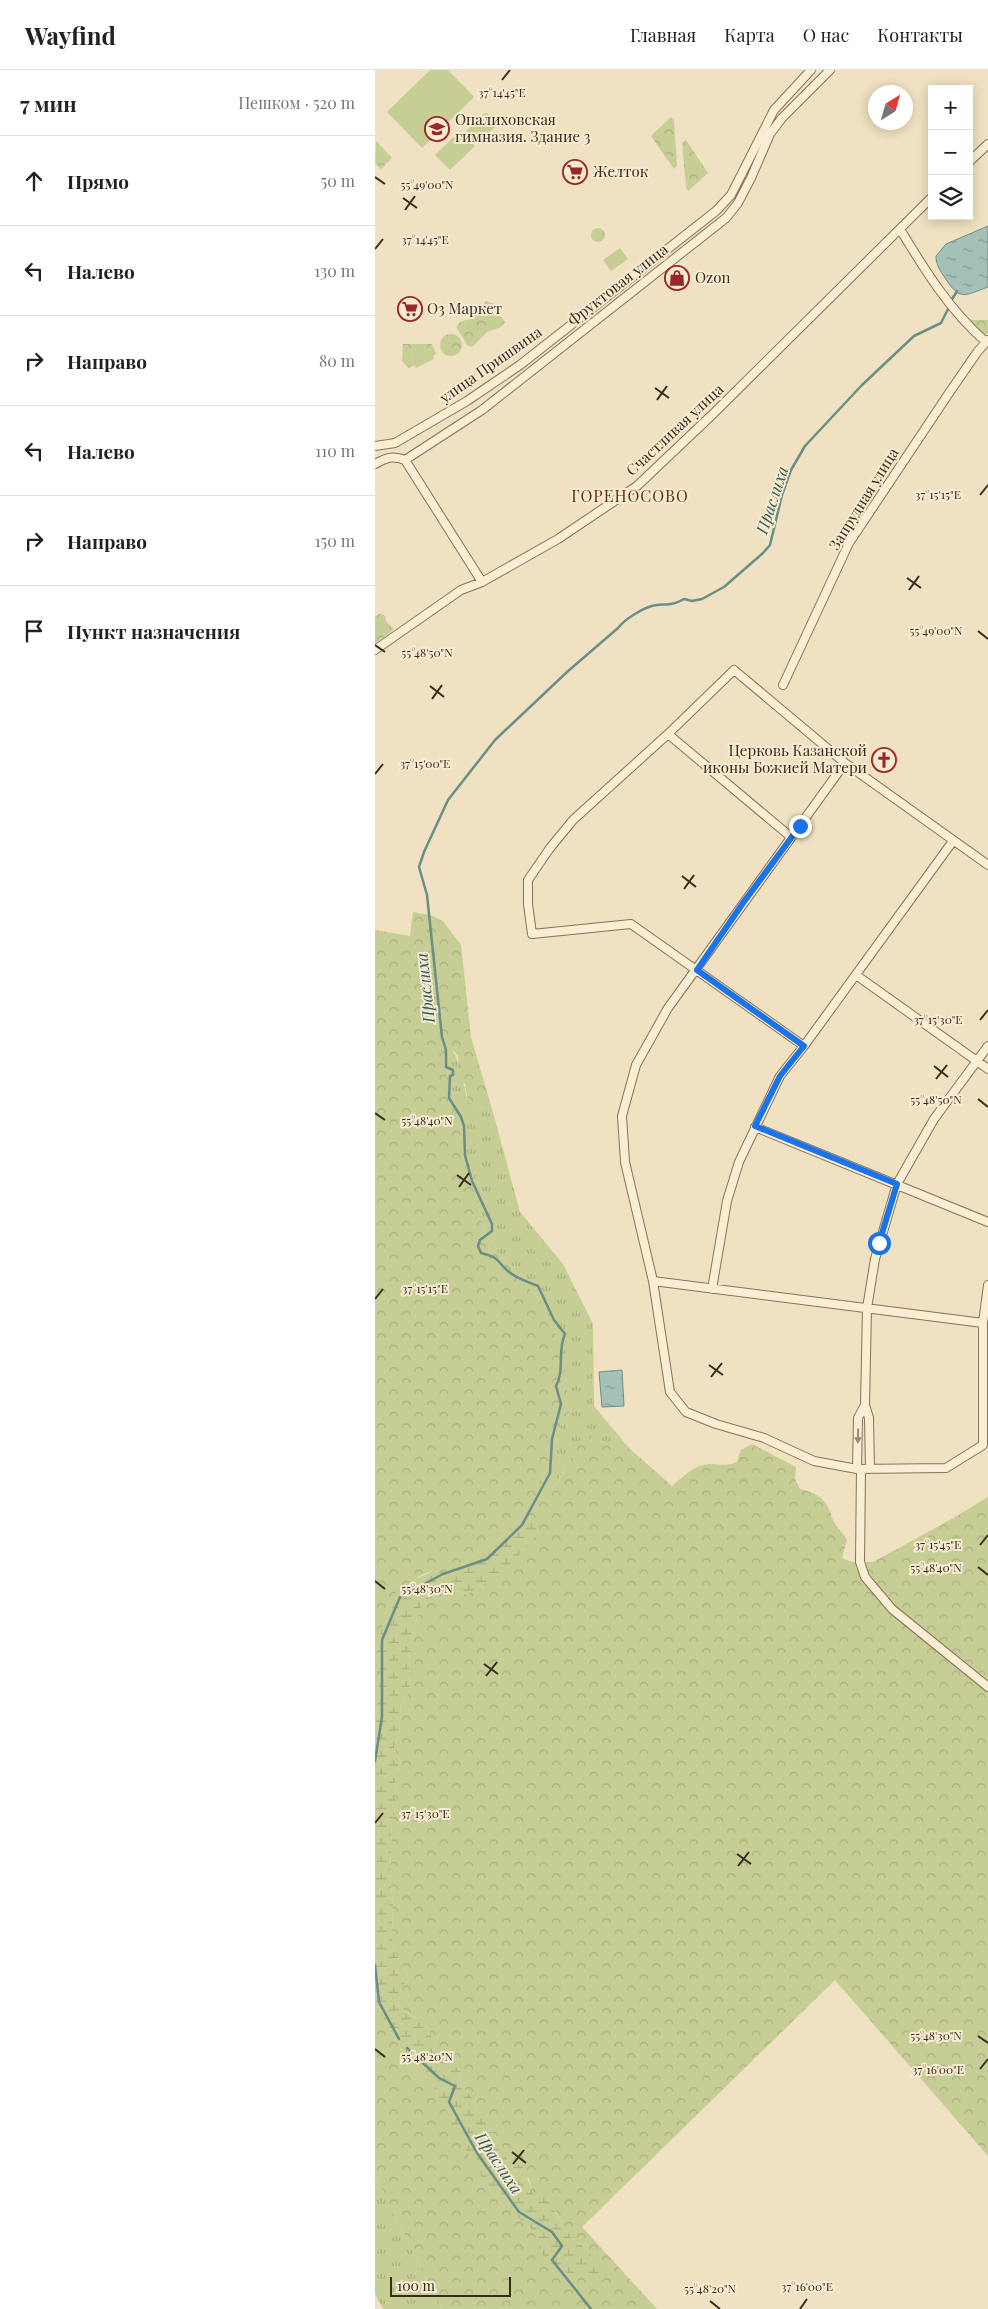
<!DOCTYPE html>
<html lang="ru">
<meta charset="utf-8">
<style>
:root{--surface:#fff;--page:#f6f6f6;--text:#202124;--muted:#757577;--line:#e0e0e0}
body{margin:0;font-family:"Playfair Display",serif;background:var(--page);color:var(--text)}
.controls{position:absolute;right:15px;top:15px;display:grid;overflow:hidden;border-radius:0px;box-shadow:0 2px 12px #0003}
.controls button{width:45px;height:45px;display:grid;place-items:center;padding:0;border:0;border-bottom:1px solid var(--line);background:var(--surface);color:var(--text);font:25px sans-serif}
.compass{position:absolute;left:493px;top:15px;width:45px;height:45px;border-radius:50%;background:var(--surface);box-shadow:0 2px 12px #0003;rotate:37deg}
.scale{position:absolute;left:15px;bottom:12px;width:121px;box-sizing:border-box;padding-left:5px;border:2px solid #382a1d;border-top:0;font-size:14px;line-height:18px;white-space:nowrap;color:#382a1d;-webkit-text-stroke:4px #f6ebd1;paint-order:stroke}
.stop{position:absolute;width:15px;height:15px;margin:-11px;border:4px solid #1a73e8;border-radius:50%;background:#fff}
.stop.end{background:#1a73e8;border-color:#fff;box-shadow:0 1px 5px #0008}
.list{margin:0;padding:0;list-style:none}
h2{display:flex;justify-content:space-between;align-items:center;height:65px;margin:0;padding:0 20px;font-size:21px}
h2 small{font-size:16px;font-weight:400;color:var(--muted)}
.list li{display:grid;grid-template-columns:32px 1fr auto;gap:15px;align-items:center;box-sizing:border-box;height:90px;padding:0 20px;border-top:1px solid var(--line)}
.list b{display:block;font-size:19px;white-space:nowrap}
.list em{font-size:16px;font-style:normal;color:var(--muted)}
.icon{flex:none;width:28px;height:28px;fill:none;stroke:currentColor;stroke-width:2;stroke-linecap:round;stroke-linejoin:round}
.map{position:relative;flex:none;width:613px;height:2239px;overflow:hidden}
header{display:flex;align-items:center;gap:30px;box-sizing:border-box;height:70px;padding:0 25px;background:var(--surface);border-bottom:1px solid var(--line)}
header strong{font-size:24px}
nav{display:flex;gap:28px;margin-inline-start:auto;font-size:18px}
main{display:flex}
aside{flex:1;background:var(--surface)}
.map>svg:first-child{display:block}
.grass{fill:url(#grass-tufts)}
.forest{fill:url(#forest-crowns)}
.wetland{fill:url(#wetland-marsh)}
.pitch{fill:#c6cd95}
.water{fill:url(#water-ripples);stroke:#6b8f86}
.lines{fill:none;stroke-linecap:round;stroke-linejoin:round}
.stream{stroke:#6b8f86;stroke-width:2.5}
.minor-casing{stroke:#887258;stroke-width:10}
.minor{stroke:#f9eed4;stroke-width:8}
.oneway{fill:#988c78}
.route{stroke:#1a73e8;stroke-width:6}
.ticks{fill:none;stroke:#382a1d;stroke-width:2}
.labels{text-anchor:middle;stroke-width:4;stroke-linejoin:round;paint-order:stroke}
.poi-label{font-size:15px;fill:#382a1d;stroke:#f6ebd1;text-anchor:start}
.street-label{font-size:15px;fill:#382a1d;stroke:#f6ebd1}
.neighbourhood-label{font-size:16px;letter-spacing:1px;fill:#652b1b;stroke:#f6ebd1}
.water-label{font-size:16px;font-style:italic;fill:#2c5855;stroke:#f6ebd1}
.ticks-label{font-size:12px;text-anchor:middle;fill:#382a1d;stroke:#f6ebd1;stroke-width:4;stroke-linejoin:round;paint-order:stroke}
</style>
<header>
<strong>Wayfind</strong>
<nav><a>Главная</a><a>Карта</a><a>О нас</a><a>Контакты</a></nav>
</header>
<main>
<aside>
<h2>7 мин<small>Пешком · 520 m</small></h2>
<ul class="list">
<li><svg class="icon" aria-label="ahead" viewBox="0 0 24 24"><path d="M12 20V5M6 11l6-6 6 6"/></svg><div><b>Прямо</b></div><em>50 m</em></li>
<li><svg class="icon" aria-label="left" viewBox="0 0 24 24"><path d="M17 20v-9H6M10 6l-5 5 5 5"/></svg><div><b>Налево</b></div><em>130 m</em></li>
<li><svg class="icon" aria-label="right" viewBox="0 0 24 24"><path d="M7 20v-9h11M14 6l5 5-5 5"/></svg><div><b>Направо</b></div><em>80 m</em></li>
<li><svg class="icon" aria-label="left" viewBox="0 0 24 24"><path d="M17 20v-9H6M10 6l-5 5 5 5"/></svg><div><b>Налево</b></div><em>110 m</em></li>
<li><svg class="icon" aria-label="right" viewBox="0 0 24 24"><path d="M7 20v-9h11M14 6l5 5-5 5"/></svg><div><b>Направо</b></div><em>150 m</em></li>
<li><svg class="icon" aria-label="arrive" viewBox="0 0 24 24"><path d="M6 21V4h12l-3 4 3 4H6"/></svg><div><b>Пункт назначения</b></div></li>
</ul>
</aside>
<div class="map">
<svg width="613" height="2239" viewBox="0 0 613 2239">
<defs>
<pattern id="grass-tufts" width="24" height="20" patternUnits="userSpaceOnUse" patternTransform="scale(1.25)"><rect width="24" height="20" fill="#c6cd95"/><path d="M3 7l-1-3M5 7V3M7 7l1-3M15 17l-1-3M17 17v-4M19 17l1-3" fill="none" stroke="#abb080"/></pattern>
<pattern id="forest-crowns" width="20" height="18" patternUnits="userSpaceOnUse" patternTransform="scale(1.25)"><rect width="20" height="18" fill="#c6cd95"/><path d="M2 6a3 3 0 1 1 6 0M12 15a3 3 0 1 1 6 0" fill="none" stroke="#abb080"/></pattern>
<pattern id="wetland-marsh" width="20" height="14" patternUnits="userSpaceOnUse" patternTransform="scale(1.25)"><rect width="20" height="14" fill="#c6cd95"/><path d="M1 5h8M5 5V1M11 12h8M15 12V8" fill="none" stroke="#abb080"/></pattern>
<pattern id="water-ripples" width="26" height="14" patternUnits="userSpaceOnUse" patternTransform="scale(1.25)"><rect width="26" height="14" fill="#a4c1b8"/><path d="M2 4q2-2 4 0t4 0M15 11q2-2 4 0t4 0" fill="none" stroke="#879d95"/></pattern>
</defs>
<rect width="100%" height="100%" fill="#efe1c1"/>
<!-- grass -->
<path class="grass" d="M74,974C85,989 88,1013 93,1032L109,1038L119,1046L145,1142L188,1194L218,1254L219,1336L254,1378L243,1380L220,1367L196,1390L178,1418L166,1410L173,1397L183,1360L194,1343L171,1237L124,1184L108,1156L89,1066L65,978Z
M0,2107L67,2239H8L0,2224Z"/>
<!-- forest -->
<path class="forest" d="M296,47L299,51L302,96L299,99L276,66Z
M311,70L333,103L313,121L311,117L307,73Z
M1,71L17,88L6,99L0,93Z
M216 165a7 7 0 1 1 14 0a7 7 0 1 1-14 0Z
M111,231L120,234L122,242L130,252L126,257L112,262L97,277L93,276L81,257L85,252L97,248Z
M593,250H613V264L605,263Z
M65 275a11 11 0 1 1 22 0a11 11 0 1 1-22 0Z
M28,274H57L61,283L58,287L54,279L36,287L40,295L34,298L27,291Z
M4,544L9,545L12,553L19,559L0,574V547Z
M38,842L55,845L68,851L86,875L96,967L119,1046L109,1038L93,1032L90,1014L84,1008L83,986L74,975L65,978L89,1066L108,1156L124,1184L171,1237L189,1289L194,1343L183,1360L173,1397L166,1410L178,1418L187,1405L208,1364L220,1367L243,1380L254,1378L297,1416C310,1405 321,1393 338,1394C349,1395 351,1396 362,1392L366,1380L377,1374L421,1397L420,1409L425,1419C438,1422 448,1426 454,1439C456,1442 456,1447 458,1450C461,1457 468,1462 472,1470L467,1488L477,1492H498L575,1450L613,1427V2086L460,1910L207,2157L282,2239H67L0,2107V1935L37,1997L53,2009L61,2021L117,2123L126,2134L159,2161L165,2170L167,2184L201,2206L215,2208L227,2214L210,2178L197,2168L187,2156L181,2142L159,2125L154,2109L133,2091L120,2065L109,2054L97,2027L86,2015L85,2001L56,1975V1960C45,1947 35,1947 23,1935L26,1920L33,1906L19,1880L17,1865L18,1835L15,1804L17,1749L22,1735L19,1721L25,1692L19,1678L24,1664L26,1633L35,1621L34,1591L37,1562L47,1533C61,1525 76,1517 92,1524C120,1508 145,1489 163,1462L161,1452L140,1453L125,1468L74,1503L58,1501L48,1504L22,1521L20,1532L6,1560L3,1580L5,1602L0,1657V860L35,866Z"/>
<!-- wetland -->
<path class="wetland" d="M151,1450L161,1452L163,1462C145,1489 121,1508 92,1524C76,1517 61,1525 47,1533L37,1562L34,1591L35,1621L26,1633L24,1664L19,1678L25,1692L19,1721L22,1735L17,1749L15,1804L18,1835L17,1865L19,1880L33,1906L26,1920L23,1935C35,1948 44,1946 56,1960V1975L85,2001L86,2015L97,2027L109,2054L120,2065L133,2091L147,2096L159,2124L174,2129L187,2156L197,2168L210,2178L230,2200L228,2215L215,2208L201,2206L174,2196L167,2184L165,2170L159,2161L126,2134L117,2123L94,2086L61,2021L53,2009L37,1997L0,1935V1657L5,1602L3,1580L6,1560L20,1532L22,1521L30,1514L58,1501L74,1503L125,1468L140,1453Z"/>
<!-- pitch -->
<path class="pitch" d="M55,0H73L99,27L47,78L12,42Z
M111,42L123,54L103,74L91,61Z
M85,61L100,76L75,100L60,85Z
M245,178L253,189L236,201L228,190Z
M54,279L59,289L41,298L36,287Z"/>
<!-- water -->
<path class="water" d="M613,156V217C589,226 585,231 570,208C565,200 561,195 561,186L571,174Z
M247,1300L249,1336L227,1337L224,1302Z"/>
<g class="lines">
<!-- stream -->
<path class="stream" d="M576,231L582,221
M0,1691L7,1647V1570L25,1527L68,1504L112,1489L147,1455L175,1403L177,1369L186,1334L181,1316C190,1300 182,1281 190,1264L179,1250L163,1216C153,1212 143,1209 134,1202C121,1191 126,1188 106,1183L103,1176L105,1170L117,1161V1154L97,1111L90,1085L89,1056L86,1047L74,1028L75,1006L78,1005V1000L71,997V980L67,967L52,825L44,797L49,782L73,730L120,670L192,602L243,558C250,549 270,536 282,535C293,534 299,535 309,529L317,531L327,529L349,517L388,483L395,475L407,425L416,400L430,376L487,315L539,266L566,253L574,237
M0,1895L4,1932L24,1969
M32,1978L64,2008L80,2016L74,2032L102,2083L144,2142L177,2162L187,2176L177,2190L216,2239"/>
<defs>
<path id="minor" d="M594,92L613,74
M525,159C549,199 575,241 611,272
M0,376L20,373L92,331L145,295L341,141L356,125L399,40L436,0
M30,390L107,512
M0,394C11,388 17,385 30,390L107,340L351,148L363,133L376,108L395,64L407,48L455,0
M0,580L86,520L107,512L183,469L262,416L339,343L557,127
M408,615L474,473L574,323L603,281L613,270
M293,664L416,767
M470,693L293,938L261,995L247,1046L250,1092L278,1211L295,1322L311,1342L341,1354L389,1368L439,1391L482,1399L571,1398L608,1375V1253L613,1215
M481,905L613,999
M429,976L256,854L157,864L153,834V810L175,778L198,750L293,664L359,600L470,693L613,795
M380,1057L613,1152
M278,1211L608,1253
M337,1219L352,1131L364,1092L405,1006L429,976L578,771
M482,1399L483,1348L490,1335
M486,1399L485,1492L490,1507L517,1539L613,1617
M495,1399L494,1348L490,1335L492,1238L500,1189L522,1114L559,1049L613,976"/>
</defs>
<!-- minor casing -->
<use href="#minor" class="minor-casing"/>
<!-- minor -->
<use href="#minor" class="minor"/>
</g>
<!-- one-way arrows -->
<defs><path id="oneway-solid" d="M-6-.8H1V-3.2L6.5 0L1 3.2V.8H-6Z" transform="scale(1.25)"/></defs>
<use class="oneway" href="#oneway-solid" transform="translate(483 1366) rotate(91)"/>
<g class="lines">
<!-- route -->
<path class="route" d="M425,756L368,833L322,900L429,976L405,1006L380,1056L522,1114L504,1173"/>
</g>
<!-- ticks -->
<path class="ticks" d="M127,10L135,0M0,107L10,114M28,128L42,138M30,140L40,126M0,179L8,169M280,318L294,328M282,330L292,316M605,425L613,415M532,508L546,518M534,520L544,506M603,561L613,569M0,575L10,582M55,616L69,627M57,629L67,615M0,704L8,694M307,806L321,817M309,819L319,805M605,950L613,940M559,996L573,1007M561,1009L572,995M603,1029L613,1037M0,1043L10,1050M82,1105L96,1115M84,1117L94,1103M0,1229L8,1219M334,1295L348,1305M336,1307L347,1293M605,1475L613,1465M603,1497L613,1505M0,1511L10,1519M109,1594L123,1604M111,1606L122,1592M0,1753L8,1743M362,1784L376,1794M363,1796L374,1782M603,1966L613,1973M0,1979L10,1987M605,1999L613,1989M137,2082L151,2093M138,2094L149,2080M335,2231L345,2239M425,2239L432,2229"/>
<!-- icons -->
<defs>
<symbol id="school-ring" viewBox="-11 -11 22 22"><circle r="9.5" fill="#f6ebd1" stroke="#992727" stroke-width="1.5"/><path d="M0-5L7-2L0 1L-7-2ZM-4 1L0 2.5L4 1V4Q0 6-4 4Z" fill="#992727"/></symbol>
<symbol id="supermarket-ring" viewBox="-11 -11 22 22"><circle r="9.5" fill="#f6ebd1" stroke="#992727" stroke-width="1.5"/><path d="M-6-5.5h2.5l.6 2H6L4.5 2H-2.5L-4.4-4H-6ZM-1.5 3.2a1.3 1.3 0 1 0 .1 0ZM3 3.2a1.3 1.3 0 1 0 .1 0Z" fill="#992727"/></symbol>
<symbol id="shop-ring" viewBox="-11 -11 22 22"><circle r="9.5" fill="#f6ebd1" stroke="#992727" stroke-width="1.5"/><path d="M-5-2.5h2.3a2.7 3.5 0 0 1 5.4 0H5L5.5 6h-11ZM-1.5-2.5h3a1.5 2.3 0 0 0-3 0Z" fill="#992727"/></symbol>
<symbol id="church-ring" viewBox="-11 -11 22 22"><circle r="9.5" fill="#f6ebd1" stroke="#992727" stroke-width="1.5"/><path d="M-1.2-6h2.4v3.5h3.3v2.4h-3.3V6h-2.4V-.1h-3.3v-2.4h3.3Z" fill="#992727"/></symbol>
</defs>
<g fill-rule="evenodd">
<use href="#school-ring" x="48" y="45" width="28" height="28"/>
<use href="#supermarket-ring" x="186" y="88" width="28" height="28"/>
<use href="#shop-ring" x="288" y="194" width="28" height="28"/>
<use href="#supermarket-ring" x="21" y="225" width="28" height="28"/>
<use href="#church-ring" x="495" y="676" width="28" height="28"/>
</g>
<g class="labels">
<!-- poi labels -->
<g class="poi-label">
<text x="80" y="55">Опалиховская<tspan x="80" dy="17">гимназия. Здание 3</tspan></text>
<text x="218" y="107">Желток</text>
<text x="320" y="213">Ozon</text>
<text x="52" y="244">О3 Маркет</text>
<text x="492" y="686" text-anchor="end">Церковь Казанской<tspan x="492" dy="17">иконы Божией Матери</tspan></text>
</g>
<!-- street labels -->
<g class="street-label">
<text transform="translate(243 215) rotate(-38)" y="5">Фруктовая улица</text>
<text transform="translate(116 295) rotate(-35)" y="5">улица Пришвина</text>
<text transform="translate(300 360) rotate(-43)" y="5">Счастливая улица</text>
<text transform="translate(489 429) rotate(-58)" y="5">Запрудная улица</text>
</g>
<!-- neighbourhood labels -->
<g class="neighbourhood-label">
<text x="255" y="432">ГОРЕНОСОВО</text>
</g>
<!-- water labels -->
<g class="water-label">
<text transform="translate(397 430) rotate(-72)" y="6">Праслиха</text>
<text transform="translate(50 918) rotate(-96)" y="6">Праслиха</text>
<text transform="translate(124 2093) rotate(56)" y="6">Праслиха</text>
</g>
</g>
<g class="ticks-label">
<text x="127" y="27">37°14'45"E</text>
<text x="52" y="119">55°49'00"N</text>
<text x="50" y="174">37°14'45"E</text>
<text x="563" y="429">37°15'15"E</text>
<text x="561" y="565">55°49'00"N</text>
<text x="52" y="587">55°48'50"N</text>
<text x="50" y="698">37°15'00"E</text>
<text x="563" y="954">37°15'30"E</text>
<text x="561" y="1034">55°48'50"N</text>
<text x="52" y="1055">55°48'40"N</text>
<text x="50" y="1223">37°15'15"E</text>
<text x="563" y="1479">37°15'45"E</text>
<text x="561" y="1502">55°48'40"N</text>
<text x="52" y="1523">55°48'30"N</text>
<text x="50" y="1748">37°15'30"E</text>
<text x="561" y="1970">55°48'30"N</text>
<text x="52" y="1991">55°48'20"N</text>
<text x="563" y="2004">37°16'00"E</text>
<text x="432" y="2221">37°16'00"E</text>
<text x="335" y="2223">55°48'20"N</text>
</g>
</svg>
<div class="controls">
<button>+</button>
<button>−</button>
<button><svg class="icon" aria-label="layers" viewBox="0 0 24 24"><path d="M12 4l9 5-9 5-9-5zM3 14l9 5 9-5"/></svg></button>
</div>
<svg class="compass" viewBox="-18 -18 36 36"><path d="M0-13l5 13h-10z" fill="#e53935"/><path d="M0 13l5-13h-10z" fill="#757577"/></svg>
<div class="scale">100 m</div>
<div class="stop" style="left:504px;top:1173px"></div>
<div class="stop end" style="left:425px;top:756px"></div>
</div>
</main>
